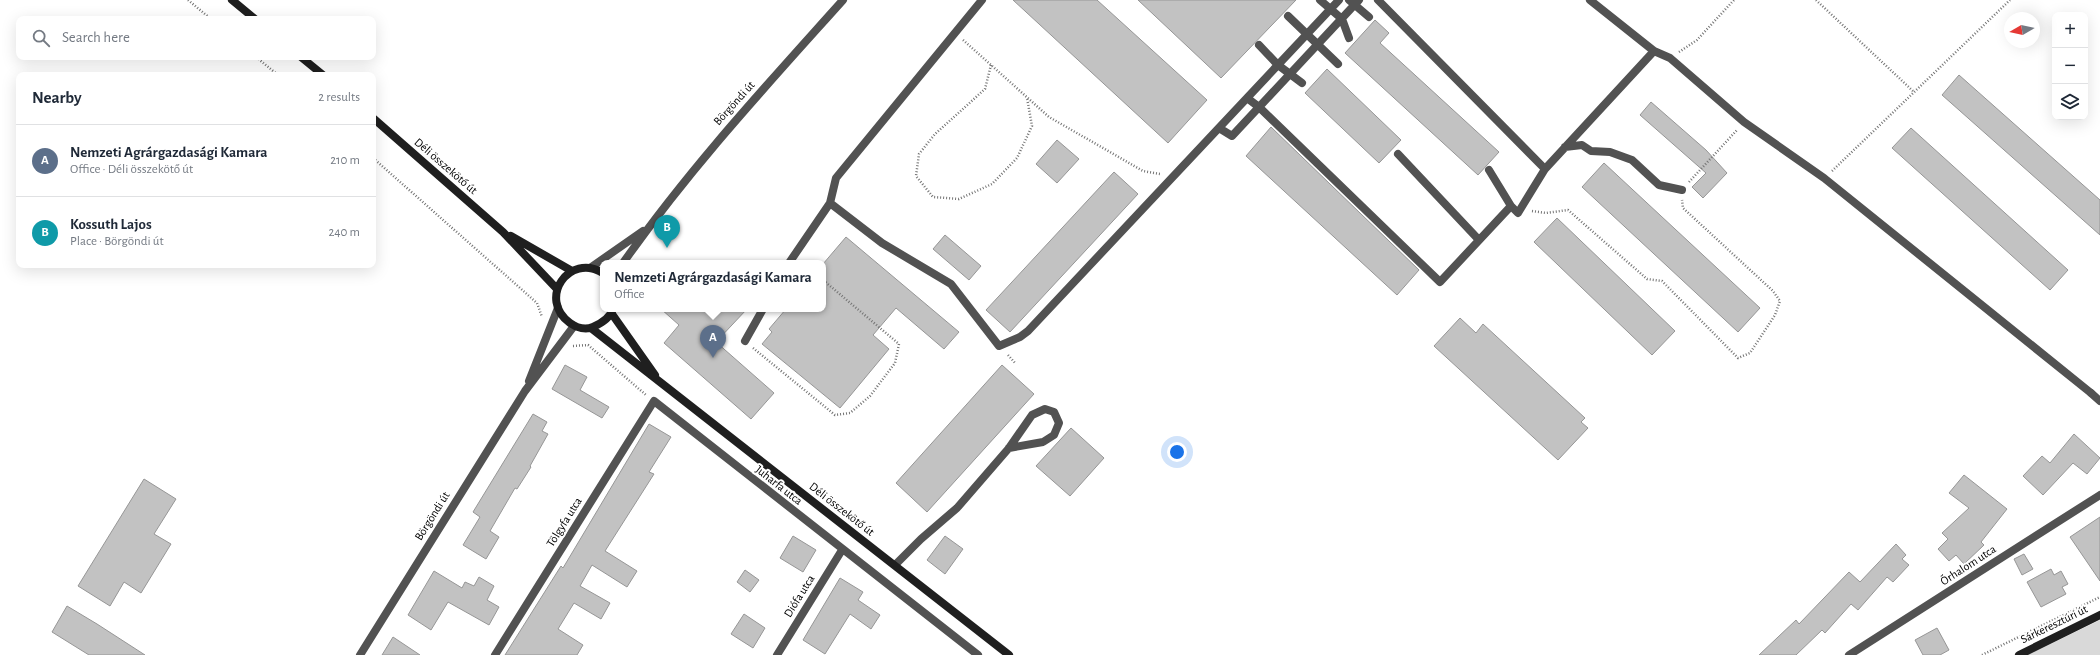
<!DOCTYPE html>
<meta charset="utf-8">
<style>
:root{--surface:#fff;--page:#f2f2f3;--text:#1f2937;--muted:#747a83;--line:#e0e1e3;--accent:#1a73e8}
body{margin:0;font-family:"Alegreya Sans",sans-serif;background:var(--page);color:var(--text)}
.controls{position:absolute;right:12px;top:12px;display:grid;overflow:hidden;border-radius:8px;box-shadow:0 4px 16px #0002}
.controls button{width:36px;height:36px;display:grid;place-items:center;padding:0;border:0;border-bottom:1px solid var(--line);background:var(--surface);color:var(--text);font:20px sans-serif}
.compass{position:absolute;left:2004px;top:12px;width:36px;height:36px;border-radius:50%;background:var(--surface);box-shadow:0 4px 16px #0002;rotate:261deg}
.you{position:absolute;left:1177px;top:452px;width:14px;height:14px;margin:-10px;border:3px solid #fff;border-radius:50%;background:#1a73e8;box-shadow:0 0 0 6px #1a73e833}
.badge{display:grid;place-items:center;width:26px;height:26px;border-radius:50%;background:var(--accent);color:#fff;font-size:13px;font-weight:700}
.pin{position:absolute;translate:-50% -33px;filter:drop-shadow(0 1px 2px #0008)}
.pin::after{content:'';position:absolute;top:21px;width:14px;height:12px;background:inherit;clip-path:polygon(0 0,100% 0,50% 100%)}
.popup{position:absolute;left:600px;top:260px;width:226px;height:52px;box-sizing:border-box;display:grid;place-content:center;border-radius:8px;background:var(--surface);filter:drop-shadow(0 1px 3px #0005);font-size:13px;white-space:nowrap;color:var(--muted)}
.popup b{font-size:15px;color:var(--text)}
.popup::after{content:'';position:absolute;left:50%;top:100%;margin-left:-8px;border:8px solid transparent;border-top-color:var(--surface)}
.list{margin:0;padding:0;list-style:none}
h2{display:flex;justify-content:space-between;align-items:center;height:52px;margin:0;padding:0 16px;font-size:17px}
h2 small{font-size:13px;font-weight:400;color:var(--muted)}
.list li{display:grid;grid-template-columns:26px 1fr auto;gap:12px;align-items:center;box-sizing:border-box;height:72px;padding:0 16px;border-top:1px solid var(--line)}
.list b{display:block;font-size:15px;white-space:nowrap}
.list p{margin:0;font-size:13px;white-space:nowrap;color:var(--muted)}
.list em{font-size:13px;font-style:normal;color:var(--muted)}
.icon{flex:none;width:22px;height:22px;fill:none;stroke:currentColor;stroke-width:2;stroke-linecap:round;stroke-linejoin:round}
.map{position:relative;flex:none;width:2100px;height:655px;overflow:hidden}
.search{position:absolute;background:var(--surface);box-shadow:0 4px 16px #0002;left:16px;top:16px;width:360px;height:44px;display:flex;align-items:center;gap:10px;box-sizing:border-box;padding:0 14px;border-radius:8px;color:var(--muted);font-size:15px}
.panel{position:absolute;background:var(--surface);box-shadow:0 4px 16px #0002;left:16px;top:72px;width:360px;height:196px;border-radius:8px}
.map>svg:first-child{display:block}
.green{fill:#d9d9d9}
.building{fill:#c2c2c2;stroke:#969696}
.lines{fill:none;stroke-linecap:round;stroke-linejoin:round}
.path{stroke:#747474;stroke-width:2.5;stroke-dasharray:1 2;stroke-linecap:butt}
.service{stroke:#525252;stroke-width:8}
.minor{stroke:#525252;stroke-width:8}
.secondary{stroke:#1f1f1f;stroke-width:8}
.labels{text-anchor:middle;stroke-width:4;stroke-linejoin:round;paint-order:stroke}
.street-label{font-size:12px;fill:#000;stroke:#fff}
</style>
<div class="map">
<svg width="2100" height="655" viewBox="0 0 2100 655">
<rect width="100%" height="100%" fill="#fff"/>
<!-- green -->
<path class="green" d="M2100,620V655H2028Z"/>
<!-- building -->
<path class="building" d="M1013,0H1097L1207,100L1168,143Z
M1138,0H1296L1221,78Z
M1375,20L1389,33L1380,43L1499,152L1478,175L1345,53Z
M1327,69L1401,140L1379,163L1305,93Z
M1959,75L2100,200V235L1942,95Z
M1651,102L1706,150L1727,173L1703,198L1692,187L1706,173L1640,115Z
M1271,127L1419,270L1397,295L1246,156Z
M1911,128L2068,270L2050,290L1892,148Z
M1057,140L1079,159L1057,183L1036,164Z
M1604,163L1760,308L1738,332L1582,187Z
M1114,172L1138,194L1010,332L986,310Z
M1557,218L1675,331L1652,355L1534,242Z
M945,235L981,266L969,280L933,249Z
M846,237L959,332L944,349L896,308L873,335L889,349L840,408L762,344L772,332L769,329L786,309H823V264Z
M661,309H747L716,342L774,393L751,419L664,343L679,325Z
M1460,318L1476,333L1483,324L1585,418L1581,422L1588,428L1558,460L1434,346Z
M565,365L587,377L580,390L609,407L602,418L552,389Z
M1002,365L1034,394L927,512L896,483Z
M533,414L547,422L542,431L548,434L530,466L531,467L517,489L515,488L490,531L499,537L486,559L463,545L480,517L473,512Z
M649,424L671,437L649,472L654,474L605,551L637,571L627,587L592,565L580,586L610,603L601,619L574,603L558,629L583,645L577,655H505L561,566L563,568Z
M1071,428L1104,458L1070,496L1036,466Z
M2074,434L2100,458L2087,474L2073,463L2043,495L2023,476L2042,456L2050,463Z
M1964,475L2007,509L1981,542L1984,545L1964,564L1956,555L1949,561L1938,549L1948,539L1942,533L1969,508L1949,493Z
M144,479L176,499L154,534L171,544L141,593L124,582L110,606L78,586Z
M2100,517V581L2070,537Z
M793,536L816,550L803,572L780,558Z
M945,536L963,549L945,574L927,560Z
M1896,544L1906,555L1902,559L1909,565L1893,582L1887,577L1858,610L1851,604L1825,633L1822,630L1796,655H1759L1796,620L1799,624L1849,572L1860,582Z
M2024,554L2033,569L2022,575L2014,559Z
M2051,569L2054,575L2061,571L2068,584L2062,587L2066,594L2041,607L2027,582Z
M745,570L759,580L750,592L737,582Z
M434,571L462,588L465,582L474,586L479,577L494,586L487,600L499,607L489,625L448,602L431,630L408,615Z
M840,578L863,592L858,600L880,615L871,629L850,614L825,654L803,640Z
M67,606L97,624L145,655H89L52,632Z
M744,614L765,628L753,648L731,634Z
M1937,628L1949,650L1940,655H1923L1915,640Z
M393,637L420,655H382Z"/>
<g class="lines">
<!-- path -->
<path class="path" d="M188,0L211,19
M1816,0L1914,92
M963,40L1049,117L1143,171L1160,174
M1679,52L1697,40L1734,0
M256,57L278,75
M991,65L985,89L935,134L919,154L916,176L933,197L959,199L992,184L1017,158L1032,126L1027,98
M373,158L537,303L542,317
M1832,171L2010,0
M1689,182L1737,130
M1532,211L1546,213L1568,210L1647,279L1662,281L1738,358L1750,353L1775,315L1780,301L1773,291L1683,208L1682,200
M573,346L588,345L646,395
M753,348L835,415L850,413L870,396L895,363L899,344L823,280
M1008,355L1016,364
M1982,655L2100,597"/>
<!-- service -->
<path class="service" d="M1320,0L1342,19L1349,38
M1349,0L1369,17
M1378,0L1545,169
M1288,16L1338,64
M1259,45L1278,65L1302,83
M1654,51L1670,58L1744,122L1824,178L2091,393
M1247,98L1259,107L1440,282L1511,206L1518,213L1545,169L1654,51L1590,0
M1219,128L1232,136L1359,0
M1565,147L1582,145L1591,151L1610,152L1632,160L1659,185L1682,190
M1398,154L1479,240
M1489,170L1511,206
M830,203L882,243L951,284L999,346L1020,337L1028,331L1339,0
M789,263L830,203L836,178L982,0
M745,341L763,309
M895,565L921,539L957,508L1009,448L1032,415L1045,409L1054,412L1059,423L1054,435L1043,442L1009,448"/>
<!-- minor -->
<path class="minor" d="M623,263C690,168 766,86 843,0
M590,268L643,231
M529,381L558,308
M2091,393L2100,401
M360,655L525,391L574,326
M495,655L654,401L978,655
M777,655L842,550
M1849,655L2100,495"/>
<!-- secondary -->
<path class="secondary" d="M232,0L255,19
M301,57L323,75
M373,118L503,232L557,289
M511,236L572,271
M603,273C569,252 537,299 570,323C577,328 586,330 593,327C602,323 610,318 613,309
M612,314L655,375
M591,328L1009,655
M2019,655L2100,615"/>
</g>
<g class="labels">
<!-- street labels -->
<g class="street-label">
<text transform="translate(734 103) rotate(-48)" y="4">Börgöndi út</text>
<text transform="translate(446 166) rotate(41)" y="4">Déli összekötő út</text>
<text transform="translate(779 485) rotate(38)" y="4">Juharfa utca</text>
<text transform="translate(842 509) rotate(38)" y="4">Déli összekötő út</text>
<text transform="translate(432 516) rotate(-58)" y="4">Börgöndi út</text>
<text transform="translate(564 522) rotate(-58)" y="4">Tölgyfa utca</text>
<text transform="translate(1968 565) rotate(-33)" y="4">Őrhalom utca</text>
<text transform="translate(799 596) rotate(-58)" y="4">Diófa utca</text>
<text transform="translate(2054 624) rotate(-26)" y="4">Sárkeresztúri út</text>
</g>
</g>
</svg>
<div class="controls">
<button>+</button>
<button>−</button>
<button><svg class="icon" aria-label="layers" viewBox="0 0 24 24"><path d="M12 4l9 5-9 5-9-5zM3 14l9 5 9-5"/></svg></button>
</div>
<svg class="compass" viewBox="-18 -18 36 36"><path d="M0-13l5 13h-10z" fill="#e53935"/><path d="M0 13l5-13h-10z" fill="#747a83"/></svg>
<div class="you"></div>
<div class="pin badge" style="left:713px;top:358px;background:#5c6f8a">A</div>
<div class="popup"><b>Nemzeti Agrárgazdasági Kamara</b>Office</div>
<div class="pin badge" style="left:667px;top:248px;background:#0f9aa8">B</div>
<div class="search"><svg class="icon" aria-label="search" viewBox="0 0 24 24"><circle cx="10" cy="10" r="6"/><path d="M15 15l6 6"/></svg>Search here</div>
<section class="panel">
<h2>Nearby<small>2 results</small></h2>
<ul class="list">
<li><span class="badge" style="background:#5c6f8a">A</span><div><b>Nemzeti Agrárgazdasági Kamara</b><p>Office · Déli összekötő út</p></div><em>210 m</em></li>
<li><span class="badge" style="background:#0f9aa8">B</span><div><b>Kossuth Lajos</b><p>Place · Börgöndi út</p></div><em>240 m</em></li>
</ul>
</section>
</div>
